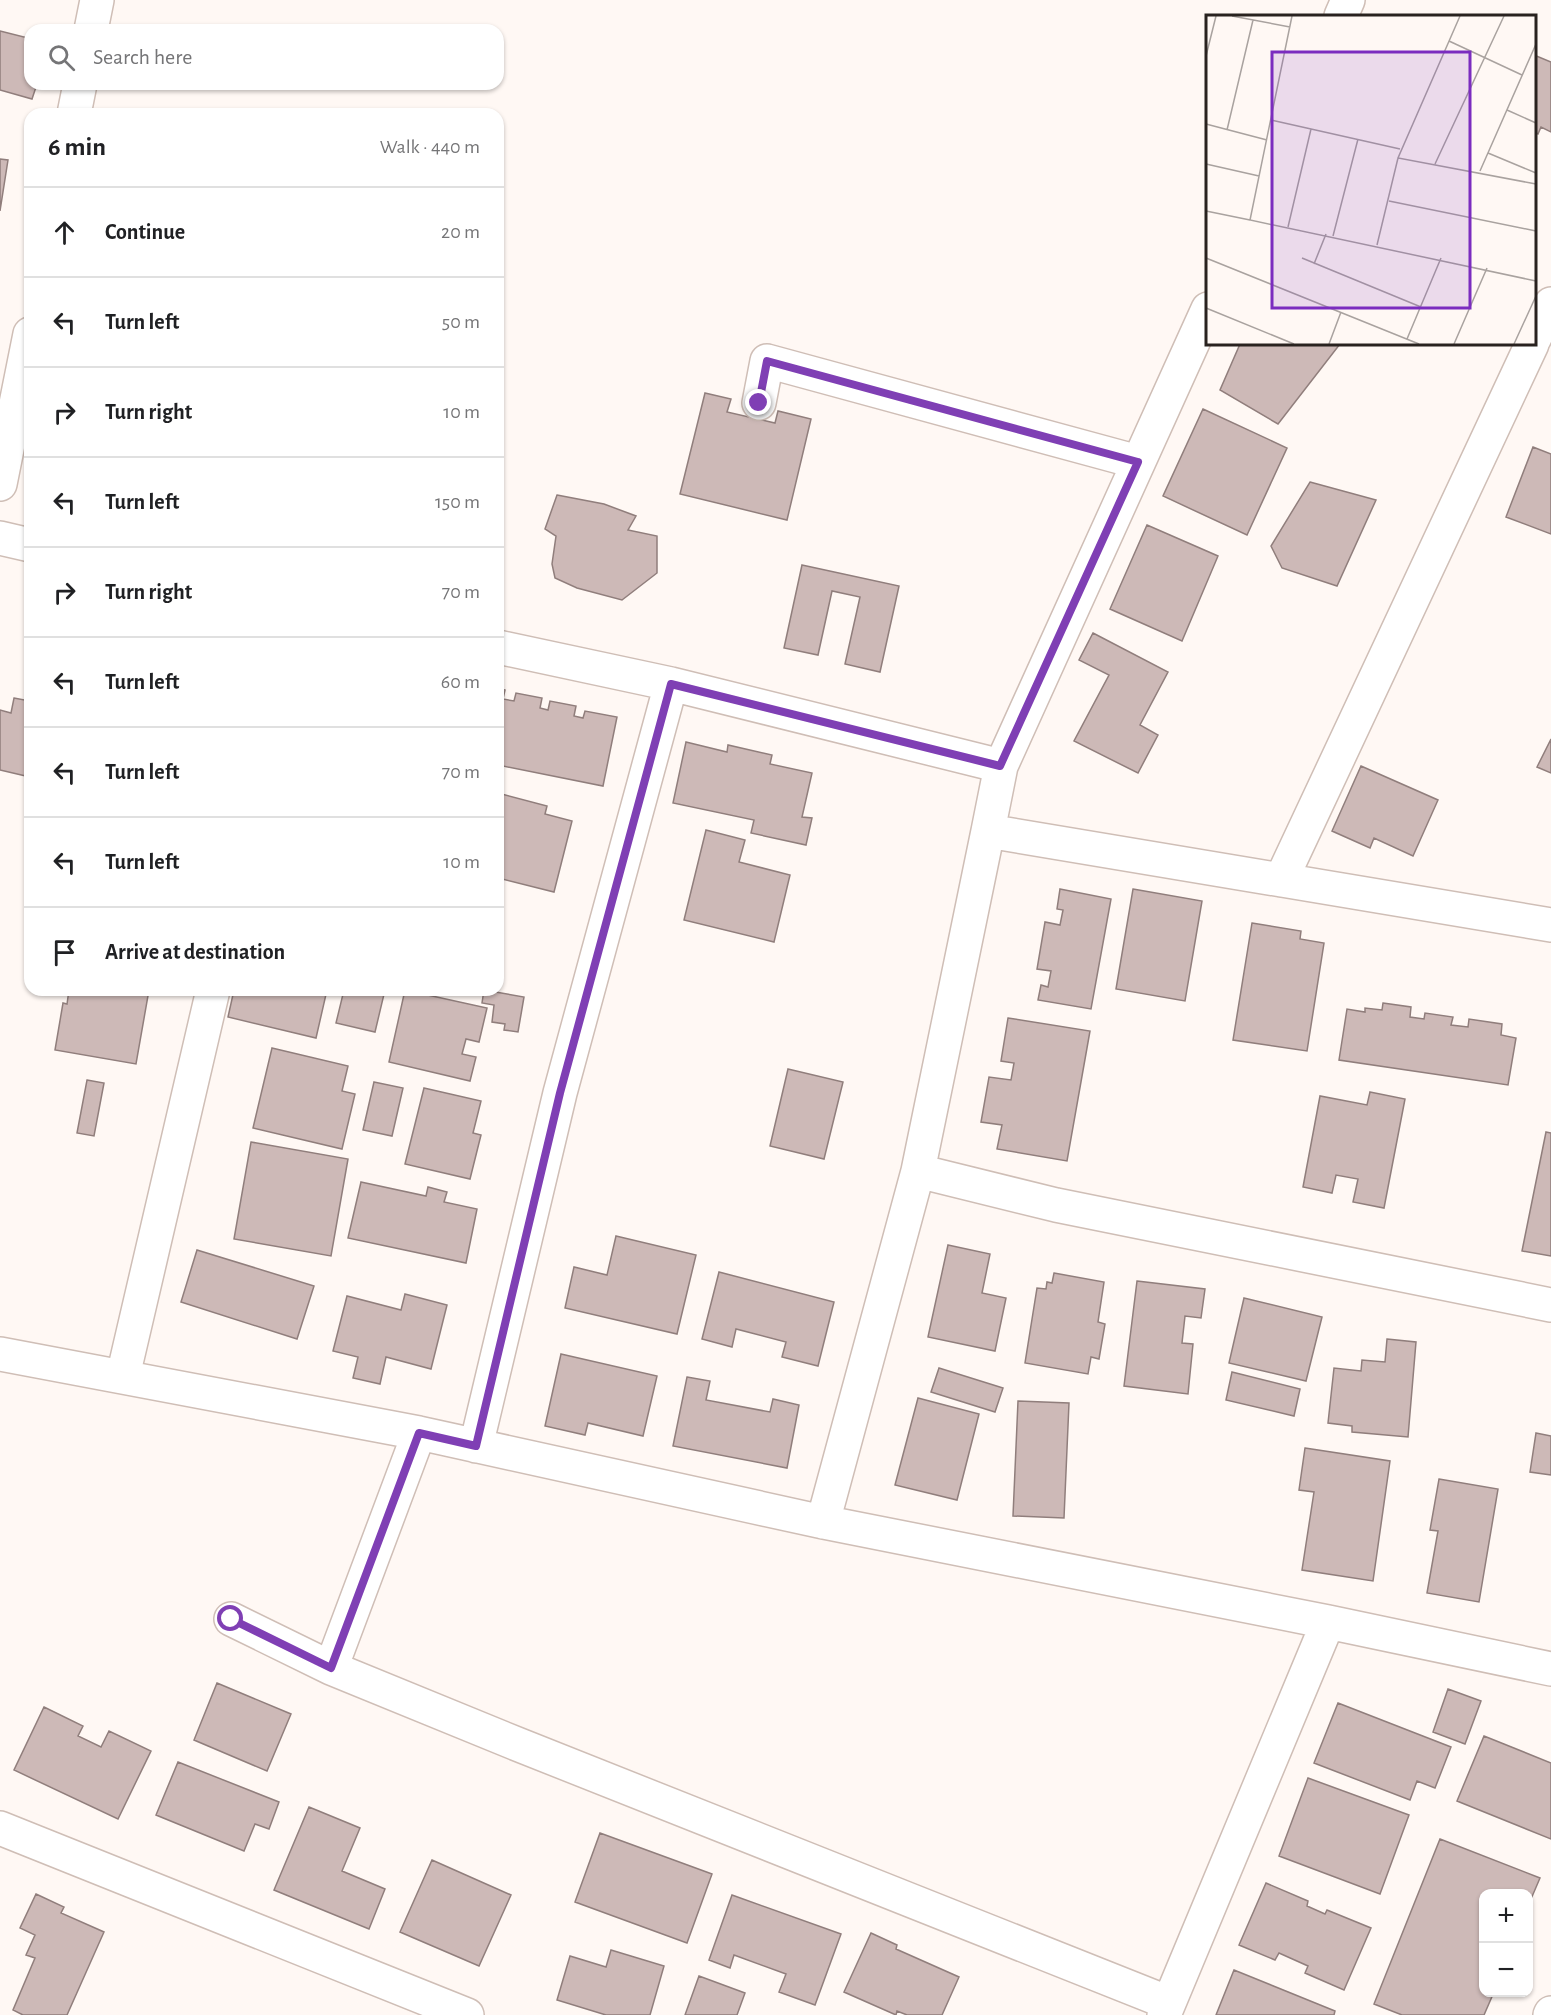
<!DOCTYPE html>
<meta charset="utf-8">
<style>
:root{--surface:#fff;--page:#f6f6f6;--text:#202124;--muted:#757577;--line:#e0e0e0}
body{margin:0;font-family:"Alegreya Sans",sans-serif;background:var(--page);color:var(--text)}
.controls{position:absolute;right:18px;bottom:18px;display:grid;overflow:hidden;border-radius:12px;box-shadow:0 2px 4px #0004}
.controls button{width:54px;height:54px;display:grid;place-items:center;padding:0;border:0;border-bottom:2px solid var(--line);background:var(--surface);color:var(--text);font:30px sans-serif}
.stop{position:absolute;width:18px;height:18px;margin:-14px;border:4px solid #7f3fb4;border-radius:50%;background:#fff}
.stop.end{background:#7f3fb4;border-color:#fff;box-shadow:0 2px 6px #0008}
.list{margin:0;padding:0;list-style:none}
h2{display:flex;justify-content:space-between;align-items:center;height:78px;margin:0;padding:0 24px;font-size:26px}
h2 small{font-size:20px;font-weight:400;color:var(--muted)}
.list li{display:grid;grid-template-columns:39px 1fr auto;gap:18px;align-items:center;box-sizing:border-box;height:90px;padding:0 24px;border-top:2px solid var(--line)}
.list b{display:block;font-size:22px;white-space:nowrap}
.list em{font-size:20px;font-style:normal;color:var(--muted)}
.icon{flex:none;width:33px;height:33px;fill:none;stroke:currentColor;stroke-width:2;stroke-linecap:round;stroke-linejoin:round}
.map{position:relative;flex:none;width:1551px;height:2015px;overflow:hidden}
.search{position:absolute;background:var(--surface);box-shadow:0 2px 4px #0004;left:24px;top:24px;width:480px;height:66px;display:flex;align-items:center;gap:15px;box-sizing:border-box;padding:0 21px;border-radius:18px;color:var(--muted);font-size:22px}
.panel{position:absolute;background:var(--surface);box-shadow:0 2px 4px #0004;left:24px;top:108px;width:480px;height:888px;border-radius:18px}
.map>svg:first-child{display:block}
.building{fill:#cdb9b7;stroke:#907e7c;stroke-width:1.5}
.lines{fill:none;stroke-linecap:round;stroke-linejoin:round}
.minor-casing{stroke:#cfbeb6;stroke-width:36}
.minor{stroke:#fff;stroke-width:33}
.route{stroke:#7f3fb4;stroke-width:8}
.inset-road{fill:none;stroke:#a9a29f;stroke-width:1.5}
.view{fill:#7b2cbf;fill-opacity:0.15;stroke:#7b2cbf;stroke-width:3}
.inset-edge{fill:none;stroke:#29221f;stroke-width:3}
</style>
<div class="map">
<svg width="1551" height="2015" viewBox="0 0 1551 2015">
<rect width="100%" height="100%" fill="#fff8f4"/>
<!-- building -->
<path class="building" d="M0,31L28,38L25,50L30,51V84H37L32,99L0,90Z
M1534,55L1551,62V132L1541,127L1538,134L1534,132Z
M0,159L8,160L0,211Z
M1240,344H1340L1278,424L1220,390Z
M705,393L731,399L727,412L775,423L778,411L811,419L787,520L680,494Z
M1203,409L1287,448L1247,535L1163,496Z
M1533,447L1551,454V534L1506,517Z
M1310,482L1376,500L1337,586L1282,568L1271,546Z
M557,495L604,504L636,516L628,530L657,536V573L622,600L577,588L555,578L552,564L556,536L545,529Z
M1147,525L1218,556L1182,641L1110,609Z
M802,565L899,586L880,672L845,664L860,597L832,591L818,655L784,648Z
M1093,633L1168,672L1140,725L1158,735L1138,773L1074,741L1109,675L1079,660Z
M498,688L505,690L503,699L514,701L516,693L542,698L540,708L548,710L550,701L576,706L574,716L583,718L585,711L617,717L603,786L498,765Z
M14,698L30,701V777L0,770V710L11,713Z
M1551,739V773L1537,767Z
M686,742L727,752L728,745L772,755L770,764L812,773L802,817L812,818L806,845L751,833L754,820L673,803Z
M1361,766L1438,800L1413,856L1374,838L1370,848L1332,831Z
M498,793L547,806L545,814L572,821L554,892L498,878Z
M706,830L745,840L739,862L790,875L774,942L684,920Z
M1060,889L1111,899L1091,1009L1038,1000L1041,985L1048,987L1051,971L1037,969L1045,922L1060,925L1063,910L1057,909Z
M1133,889L1202,901L1185,1001L1116,989Z
M1252,923L1301,931L1300,939L1324,943L1307,1051L1233,1040Z
M69,990H149L136,1064L55,1050L63,1003L67,1004Z
M234,990H327L316,1038L228,1017Z
M344,990H385L375,1032L336,1023Z
M405,990L487,1008L479,1042L466,1039L462,1054L476,1057L470,1081L389,1062Z
M484,990L524,997L518,1032L504,1030L505,1024L492,1022L494,1005L482,1003Z
M1383,1003L1411,1007L1410,1017L1424,1019L1425,1013L1453,1017L1451,1025L1468,1027L1469,1019L1502,1024L1501,1035L1516,1038L1508,1085L1339,1060L1347,1009L1365,1012V1008L1382,1010Z
M1008,1018L1090,1031L1067,1161L997,1149L1002,1125L981,1122L989,1077L1011,1080L1014,1063L1001,1061Z
M272,1048L348,1066L342,1091L355,1094L342,1149L253,1128Z
M788,1069L843,1082L824,1159L770,1146Z
M87,1080L104,1083L94,1136L77,1133Z
M374,1082L403,1088L392,1136L363,1130Z
M424,1088L481,1101L473,1133L481,1135L470,1179L405,1164Z
M1370,1092L1405,1099L1384,1208L1353,1202L1358,1179L1336,1175L1332,1193L1303,1187L1320,1096L1367,1105Z
M1546,1132L1551,1133V1256L1522,1251Z
M251,1142L348,1159L331,1256L234,1239Z
M361,1182L426,1196L428,1187L447,1192L444,1202L477,1209L466,1263L348,1238Z
M616,1236L696,1255L677,1334L565,1308L574,1267L607,1275Z
M948,1245L990,1254L982,1293L1006,1298L995,1351L928,1337Z
M197,1250L314,1286L297,1339L181,1302Z
M719,1272L834,1302L818,1366L782,1357L786,1342L736,1329L732,1347L702,1339Z
M1054,1273L1104,1282L1098,1322L1105,1324L1099,1359L1091,1357L1088,1374L1025,1363L1037,1288L1046,1289L1047,1282L1052,1283Z
M1137,1281L1205,1289L1201,1318L1185,1316L1182,1343L1193,1344L1188,1394L1124,1386Z
M405,1294L447,1305L431,1369L386,1357L380,1384L353,1378L358,1357L333,1351L347,1296L401,1310Z
M1244,1298L1322,1317L1306,1381L1229,1363Z
M1387,1339L1416,1342L1408,1437L1352,1432V1426L1328,1423L1334,1368L1361,1371L1362,1360L1385,1362Z
M561,1354L657,1376L643,1436L588,1423L585,1435L545,1426Z
M939,1368L1003,1388L995,1412L931,1392Z
M1232,1372L1300,1389L1294,1416L1226,1400Z
M687,1377L710,1381L706,1400L770,1412L773,1399L799,1405L787,1468L673,1446Z
M918,1398L979,1414L957,1500L895,1485Z
M1018,1401L1069,1403L1064,1518L1013,1516Z
M1536,1433L1551,1436V1475L1530,1472Z
M1305,1448L1390,1461L1373,1581L1302,1570L1314,1492L1299,1490Z
M1439,1479L1498,1489L1479,1602L1427,1593L1438,1531L1430,1530Z
M217,1683L291,1714L267,1771L194,1740Z
M1448,1689L1481,1701L1465,1744L1433,1732Z
M1338,1703L1451,1747L1435,1788L1417,1781L1410,1800L1314,1763Z
M44,1707L83,1726L78,1736L101,1747L109,1731L151,1751L118,1819L14,1770Z
M1484,1736L1551,1763V1839L1457,1801Z
M178,1762L279,1802L269,1829L255,1824L244,1851L156,1815Z
M1308,1778L1409,1815L1380,1894L1279,1856Z
M309,1807L360,1828L342,1871L385,1889L369,1929L274,1890Z
M600,1833L712,1874L687,1943L575,1902Z
M1440,1839L1540,1878L1528,1906V1894H1484V1992H1494L1484,2015H1402L1374,2004Z
M432,1860L511,1895L479,1966L400,1932Z
M1266,1883L1308,1901L1307,1906L1325,1914L1327,1910L1371,1928L1344,1990L1305,1973L1308,1966L1279,1953L1275,1960L1239,1945Z
M36,1894L64,1907L61,1913L104,1932L67,2015H23L13,2010L35,1958L26,1955L35,1935L20,1928Z
M732,1895L841,1934L815,2005L779,1992L786,1974L734,1955L730,1968L709,1960Z
M871,1933L897,1945L896,1949L959,1977L942,2015H907L897,2011L896,2015L844,1992Z
M611,1950L664,1966L650,2015H606L557,2000L570,1956L606,1967Z
M1234,1970L1335,2011L1334,2015H1216Z
M699,1976L745,1993L737,2015H685Z"/>
<g class="lines">
<defs>
<path id="minor" d="M1341,16L1348,0
M91,30L97,0
M74,114L80,84
M1208,309L1001,766L988,831L1551,925
M1534,339L1551,304
M759,403L767,361L1138,462
M0,484L30,334
M0,538L30,545
M498,647L671,684L1001,766
M1281,880L1532,344
M918,1171L1056,1205L1551,1305
M0,1354L419,1433L823,1522L1328,1622L1551,1669
M123,1376L213,990
M476,1446L560,1093L671,684
M823,1522L918,1171L988,831
M231,1619L331,1668L517,1744L1169,2003
M331,1668L419,1433
M0,1828L467,2015
M1164,2015L1328,1622
M1550,2015L1551,2013"/>
</defs>
<!-- minor casing -->
<use href="#minor" class="minor-casing"/>
<!-- minor -->
<use href="#minor" class="minor"/>
</g>
<g class="lines">
<!-- route -->
<path class="route" d="M231,1619L331,1668L419,1433L476,1446L560,1093L671,684L1000,766L1138,462L767,361L759,403"/>
</g>
<!-- overview -->
<g transform="translate(1206 15)">
<rect width="330" height="330" fill="#fff8f4"/>
<path class="inset-road" d="M26,1L84,12M86,1L44,205L330,266M254,1L192,143L330,169M243,26L316,60M0,41L10,1M301,95L330,108M65,105L194,134M0,109L61,125M21,115L47,5M282,138L330,158M0,149L53,161M229,149L298,1M274,156L330,29M183,186L330,216M0,196L44,205M82,212L105,114M127,221L152,124M171,230L192,143M0,243L213,329M96,243L215,292M108,249L120,219M0,293L88,329M201,324L235,243M123,329L135,297M248,329L281,253M308,329L330,281"/>
<path class="view" d="M66,37H264V293H66Z"/>
<rect width="330" height="330" class="inset-edge"/>
</g>
</svg>
<div class="controls">
<button>+</button>
<button>−</button>
</div>
<div class="stop" style="left:231px;top:1619px"></div>
<div class="stop end" style="left:759px;top:403px"></div>
<div class="search"><svg class="icon" aria-label="search" viewBox="0 0 24 24"><circle cx="10" cy="10" r="6"/><path d="M15 15l6 6"/></svg>Search here</div>
<section class="panel">
<h2>6 min<small>Walk · 440 m</small></h2>
<ul class="list">
<li><svg class="icon" aria-label="ahead" viewBox="0 0 24 24"><path d="M12 20V5M6 11l6-6 6 6"/></svg><div><b>Continue</b></div><em>20 m</em></li>
<li><svg class="icon" aria-label="left" viewBox="0 0 24 24"><path d="M17 20v-9H6M10 6l-5 5 5 5"/></svg><div><b>Turn left</b></div><em>50 m</em></li>
<li><svg class="icon" aria-label="right" viewBox="0 0 24 24"><path d="M7 20v-9h11M14 6l5 5-5 5"/></svg><div><b>Turn right</b></div><em>10 m</em></li>
<li><svg class="icon" aria-label="left" viewBox="0 0 24 24"><path d="M17 20v-9H6M10 6l-5 5 5 5"/></svg><div><b>Turn left</b></div><em>150 m</em></li>
<li><svg class="icon" aria-label="right" viewBox="0 0 24 24"><path d="M7 20v-9h11M14 6l5 5-5 5"/></svg><div><b>Turn right</b></div><em>70 m</em></li>
<li><svg class="icon" aria-label="left" viewBox="0 0 24 24"><path d="M17 20v-9H6M10 6l-5 5 5 5"/></svg><div><b>Turn left</b></div><em>60 m</em></li>
<li><svg class="icon" aria-label="left" viewBox="0 0 24 24"><path d="M17 20v-9H6M10 6l-5 5 5 5"/></svg><div><b>Turn left</b></div><em>70 m</em></li>
<li><svg class="icon" aria-label="left" viewBox="0 0 24 24"><path d="M17 20v-9H6M10 6l-5 5 5 5"/></svg><div><b>Turn left</b></div><em>10 m</em></li>
<li><svg class="icon" aria-label="arrive" viewBox="0 0 24 24"><path d="M6 21V4h12l-3 4 3 4H6"/></svg><div><b>Arrive at destination</b></div></li>
</ul>
</section>
</div>
